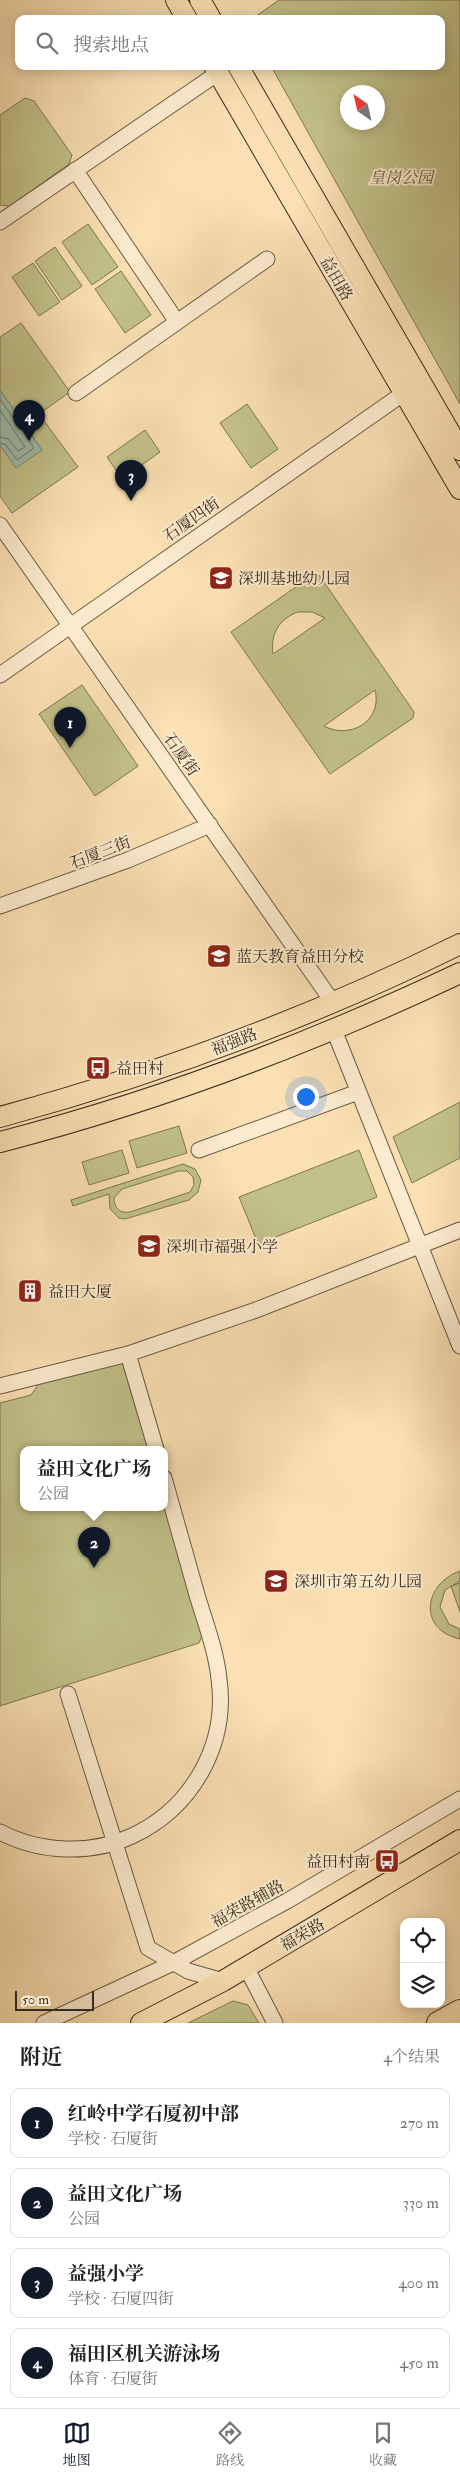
<!DOCTYPE html>
<html lang="zh">
<meta charset="utf-8">
<style>
:root{--surface:#fff;--page:#f6f6f6;--text:#222;--muted:#767676;--line:#e0e0e0;--accent:#111827}
body{margin:0;font-family:"IM FELL Double Pica","Noto Serif SC",serif;background:var(--page);color:var(--text)}
.controls{position:absolute;right:15px;bottom:15px;display:grid;overflow:hidden;border-radius:10px;box-shadow:0 2px 12px #0003}
.controls button{width:45px;height:45px;display:grid;place-items:center;padding:0;border:0;border-bottom:1px solid var(--line);background:var(--surface);color:var(--text);font:25px sans-serif}
.compass{position:absolute;left:340px;top:85px;width:45px;height:45px;border-radius:50%;background:var(--surface);box-shadow:0 2px 12px #0003;rotate:326deg}
.scale{position:absolute;left:15px;bottom:12px;width:79px;box-sizing:border-box;padding-left:5px;border:2px solid #3a2d1d;border-top:0;font-size:14px;line-height:18px;white-space:nowrap;color:#3a2d1d;-webkit-text-stroke:4px #fcebce;paint-order:stroke}
.you{position:absolute;left:305px;top:1096px;width:18px;height:18px;margin:-12px;border:4px solid #fff;border-radius:50%;background:#1a73e8;box-shadow:0 0 0 8px #1a73e833}
.badge{display:grid;place-items:center;width:32px;height:32px;border-radius:50%;background:var(--accent);color:#fff;font-size:16px;font-weight:700}
.pin{position:absolute;translate:-50% -41px;filter:drop-shadow(0 1px 2px #0008)}
.pin::after{content:'';position:absolute;top:26px;width:18px;height:15px;background:inherit;clip-path:polygon(0 0,100% 0,50% 100%)}
.popup{position:absolute;left:20px;top:1446px;width:148px;height:65px;box-sizing:border-box;display:grid;place-content:center;border-radius:10px;background:var(--surface);filter:drop-shadow(0 1px 4px #0005);font-size:16px;white-space:nowrap;color:var(--muted)}
.popup b{font-size:19px;color:var(--text)}
.popup::after{content:'';position:absolute;left:50%;top:100%;margin-left:-10px;border:10px solid transparent;border-top-color:var(--surface)}
.list{margin:0;padding:0;list-style:none}
h2{display:flex;justify-content:space-between;align-items:center;height:65px;margin:0;padding:0 20px;font-size:21px}
h2 small{font-size:16px;font-weight:400;color:var(--muted)}
.list li{display:grid;grid-template-columns:32px 1fr auto;gap:15px;align-items:center;box-sizing:border-box;height:70px;margin:0 10px 10px;padding:0 10px;border:1px solid var(--line);border-radius:10px}
.list b{display:block;font-size:19px;white-space:nowrap}
.list p{margin:0;font-size:16px;white-space:nowrap;color:var(--muted)}
.list em{font-size:16px;font-style:normal;color:var(--muted)}
.icon{flex:none;width:28px;height:28px;fill:none;stroke:currentColor;stroke-width:2;stroke-linecap:round;stroke-linejoin:round}
.map{position:relative;flex:none;width:460px;height:2023px;overflow:hidden}
.search{position:absolute;background:var(--surface);box-shadow:0 2px 12px #0003;left:15px;right:15px;top:15px;height:55px;display:flex;align-items:center;gap:12px;box-sizing:border-box;padding:0 18px;border-radius:10px;color:var(--muted);font-size:19px}
.sheet{height:385px;background:var(--surface)}
nav{display:flex;justify-content:space-around;align-items:center;box-sizing:border-box;height:70px;border-top:1px solid var(--line);background:var(--surface);font-size:14px;color:var(--muted)}
nav a{display:grid;justify-items:center;gap:2px}
nav .on{color:var(--accent)}
.map>svg:first-child{display:block}
.green{fill:#c2c189;stroke:#7e7753;fill-rule:evenodd}
.water{fill:#9ebdae;stroke:#768374}
.lines{fill:none;stroke-linecap:round;stroke-linejoin:round}
.shore{stroke:#6c7566;stroke-width:1}
.minor-casing{stroke:#6a5a42;stroke-width:17}
.major-casing{stroke:#3a2d1d;stroke-width:22}
.highway-casing{stroke:#3a2d1d;stroke-width:24}
.minor{stroke:#fcebce;stroke-width:15}
.major{stroke:#fae0b3;stroke-width:20}
.highway{stroke:#fae0b3;stroke-width:22}
.labels{text-anchor:middle;stroke-width:4;stroke-linejoin:round;paint-order:stroke}
.park-label{font-size:16px;font-style:italic;fill:#5c5238;stroke:#fcebce}
.street-label{font-size:16px;fill:#3a2d1d;stroke:#fcebce}
.poi-label{font-size:16px;fill:#3a2d1d;stroke:#fcebce;text-anchor:start}
</style>
<div class="map">
<svg width="460" height="2023" viewBox="0 0 460 2023">
<rect width="100%" height="100%" fill="#fae0b3"/>
<filter id="stains"><feTurbulence type="fractalNoise" baseFrequency=".004" numOctaves="4"/><feColorMatrix values="0 0 0 0 .2 0 0 0 0 .09 0 0 0 0 .02 0 0 0 .5 -.17"/></filter>
<radialGradient id="worn" r=".72"><stop offset=".6" stop-color="#630" stop-opacity="0"/><stop offset="1" stop-color="#630" stop-opacity=".3"/></radialGradient>
<!-- green -->
<path class="green" d="M279,0H460V404L271,66H441V19H252ZM348,92H378V122H348Z
M25,98L34,101L72,155L69,164L10,206L0,205V115Z
M88,224L118,267L92,285L62,242Z
M55,247L82,286L62,300L35,261Z
M33,263L60,302L39,316L12,277Z
M121,271L151,315L125,333L95,289Z
M21,323L70,392L39,414L78,467L12,513L0,496V337Z
M247,404L278,449L251,468L220,423Z
M145,430L160,452L122,479L107,457Z
M313,575H319L414,712L413,718L330,774L231,632ZM298,612H312L325,618L273,654C270,634 279,619 298,612ZM375,690C383,721 350,740 324,726Z
M82,685L138,766L95,796L39,714Z
M460,1102V1158L412,1183L393,1137Z
M179,1126L187,1153L137,1168L129,1141Z
M122,1150L129,1173L89,1185L82,1162Z
M359,1150L377,1197L258,1244L239,1197Z
M183,1164L195,1169L201,1180L198,1192L189,1200L125,1219L119,1218L110,1209L109,1194L73,1206L71,1200ZM179,1171H187L193,1177L194,1185L190,1192L130,1212C120,1214 114,1208 114,1198L122,1189Z
M122,1362L129,1367L152,1449H24V1507H164V1491L205,1628L199,1643L0,1706V1403L31,1395L42,1379Z
M460,1571V1581L445,1590L440,1607L449,1624L460,1629V1639C418,1630 423,1584 460,1571Z
M460,1583V1612L451,1586Z
M233,2001L248,2005L259,2023H188Z"/>
<!-- water -->
<path class="water" d="M0,390L42,450L16,468L0,445Z"/>
<g class="lines">
<!-- shore -->
<path class="shore" d="M0,399L34,448L17,460L6,445L0,443
M0,410L25,447L18,451L8,439L0,437"/>
<defs>
<path id="minor" d="M75,170L177,322
M0,222L218,73
M76,393L267,259
M0,525L334,1004
M0,675L404,393
M0,906L128,860L210,825
M334,1030L460,1346
M199,1150L358,1092
M128,1354L156,1449
M0,1386L128,1354L256,1310L460,1230
M68,1694L148,1948L188,1971L223,1981
M0,1832C40,1853 91,1855 132,1836C192,1808 228,1745 219,1679C216,1650 205,1622 197,1595C186,1556 175,1517 164,1478
M246,1967L275,2023
M44,2023L173,1963L287,1901L460,1799"/>
<path id="major" d="M176,0L187,19
M200,0L211,19
M214,66L460,489
M238,66L460,450
M0,1117C158,1074 313,1017 460,944
M0,1142C159,1101 312,1043 460,973
M141,2023L223,1981L460,1840"/>
<path id="highway" d="M438,2023L460,2011"/>
</defs>
<!-- minor casing -->
<use href="#minor" class="minor-casing"/>
<!-- major casing -->
<use href="#major" class="major-casing"/>
<!-- highway casing -->
<use href="#highway" class="highway-casing"/>
<!-- minor -->
<use href="#minor" class="minor"/>
<!-- major -->
<use href="#major" class="major"/>
<!-- highway -->
<use href="#highway" class="highway"/>
</g>
<!-- icons -->
<defs>
<symbol id="school-square" viewBox="-11 -11 22 22"><rect x="-9" y="-9" width="18" height="18" rx="4" fill="#8f2418" stroke="#fcebce"/><path d="M0-5L7-2L0 1L-7-2ZM-4 1L0 2.5L4 1V4Q0 6-4 4Z" fill="#fff"/></symbol>
<symbol id="bus-square" viewBox="-11 -11 22 22"><rect x="-9" y="-9" width="18" height="18" rx="4" fill="#8f2418" stroke="#fcebce"/><path d="M-5-6H5V4H4V6H2V4H-2V6H-4V4H-5ZM-3.5-4V0h7V-4ZM-3.5 1.2v1.5H-2V1.2ZM2 1.2v1.5H3.5V1.2Z" fill="#fff"/></symbol>
<symbol id="building-square" viewBox="-11 -11 22 22"><rect x="-9" y="-9" width="18" height="18" rx="4" fill="#8f2418" stroke="#fcebce"/><path d="M-4-6H4V6H1V3H-1V6H-4ZM-2.5-4.3h1.7v1.8h-1.7ZM.8-4.3h1.7v1.8H.8ZM-2.5-1h1.7V.8h-1.7ZM.8-1h1.7V.8H.8Z" fill="#fff"/></symbol>
</defs>
<g fill-rule="evenodd">
<use href="#school-square" x="207" y="564" width="28" height="28"/>
<use href="#school-square" x="205" y="942" width="28" height="28"/>
<use href="#bus-square" x="84" y="1054" width="28" height="28"/>
<use href="#school-square" x="135" y="1232" width="28" height="28"/>
<use href="#building-square" x="16" y="1277" width="28" height="28"/>
<use href="#school-square" x="262" y="1567" width="28" height="28"/>
<use href="#bus-square" x="373" y="1847" width="28" height="28"/>
</g>
<g class="labels">
<!-- park labels -->
<g class="park-label">
<text x="401" y="183">皇岗公园</text>
</g>
<!-- street labels -->
<g class="street-label">
<text transform="translate(337 278) rotate(60)" y="6">益田路</text>
<text transform="translate(191 519) rotate(-35)" y="6">石厦四街</text>
<text transform="translate(182 754) rotate(55)" y="6">石厦街</text>
<text transform="translate(100 852) rotate(-21)" y="6">石厦三街</text>
<text transform="translate(234 1041) rotate(-21)" y="6">福强路</text>
<text transform="translate(247 1903) rotate(-29)" y="6">福荣路辅路</text>
<text transform="translate(302 1934) rotate(-30)" y="6">福荣路</text>
</g>
<!-- poi labels -->
<g class="poi-label">
<text x="238" y="584">深圳基地幼儿园</text>
<text x="236" y="962">蓝天教育益田分校</text>
<text x="116" y="1074">益田村</text>
<text x="166" y="1252">深圳市福强小学</text>
<text x="48" y="1297">益田大厦</text>
<text x="294" y="1587">深圳市第五幼儿园</text>
<text x="370" y="1867" text-anchor="end">益田村南</text>
</g>
</g>
<rect width="100%" height="100%" filter="url(#stains)"/>
<rect width="100%" height="100%" fill="url(#worn)"/>
</svg>
<div class="controls">
<button><svg class="icon" aria-label="locate" viewBox="0 0 24 24"><circle cx="12" cy="12" r="6"/><path d="M12 2v4M12 18v4M2 12h4M18 12h4"/></svg></button>
<button><svg class="icon" aria-label="layers" viewBox="0 0 24 24"><path d="M12 4l9 5-9 5-9-5zM3 14l9 5 9-5"/></svg></button>
</div>
<svg class="compass" viewBox="-18 -18 36 36"><path d="M0-13l5 13h-10z" fill="#e53935"/><path d="M0 13l5-13h-10z" fill="#767676"/></svg>
<div class="scale">50 m</div>
<div class="you"></div>
<div class="pin badge" style="left:70px;top:748px">1</div>
<div class="pin badge" style="left:94px;top:1568px">2</div>
<div class="popup"><b>益田文化广场</b>公园</div>
<div class="pin badge" style="left:131px;top:501px">3</div>
<div class="pin badge" style="left:29px;top:441px">4</div>
<div class="search"><svg class="icon" aria-label="search" viewBox="0 0 24 24"><circle cx="10" cy="10" r="6"/><path d="M15 15l6 6"/></svg>搜索地点</div>
</div>
<section class="sheet">
<h2>附近<small>4个结果</small></h2>
<ul class="list">
<li><span class="badge">1</span><div><b>红岭中学石厦初中部</b><p>学校 · 石厦街</p></div><em>270 m</em></li>
<li><span class="badge">2</span><div><b>益田文化广场</b><p>公园</p></div><em>330 m</em></li>
<li><span class="badge">3</span><div><b>益强小学</b><p>学校 · 石厦四街</p></div><em>400 m</em></li>
<li><span class="badge">4</span><div><b>福田区机关游泳场</b><p>体育 · 石厦街</p></div><em>450 m</em></li>
</ul>
</section>
<nav>
<a class="on"><svg class="icon" aria-label="map" viewBox="0 0 24 24"><path d="M3 6l6-2 6 2 6-2v14l-6 2-6-2-6 2zM9 4v14M15 6v14"/></svg>地图</a>
<a><svg class="icon" aria-label="directions" viewBox="0 0 24 24"><path d="M12 3l9 9-9 9-9-9zM9 14v-3h6M13 9l2 2-2 2"/></svg>路线</a>
<a><svg class="icon" aria-label="saved" viewBox="0 0 24 24"><path d="M7 4h10v16l-5-4-5 4z"/></svg>收藏</a>
</nav>
